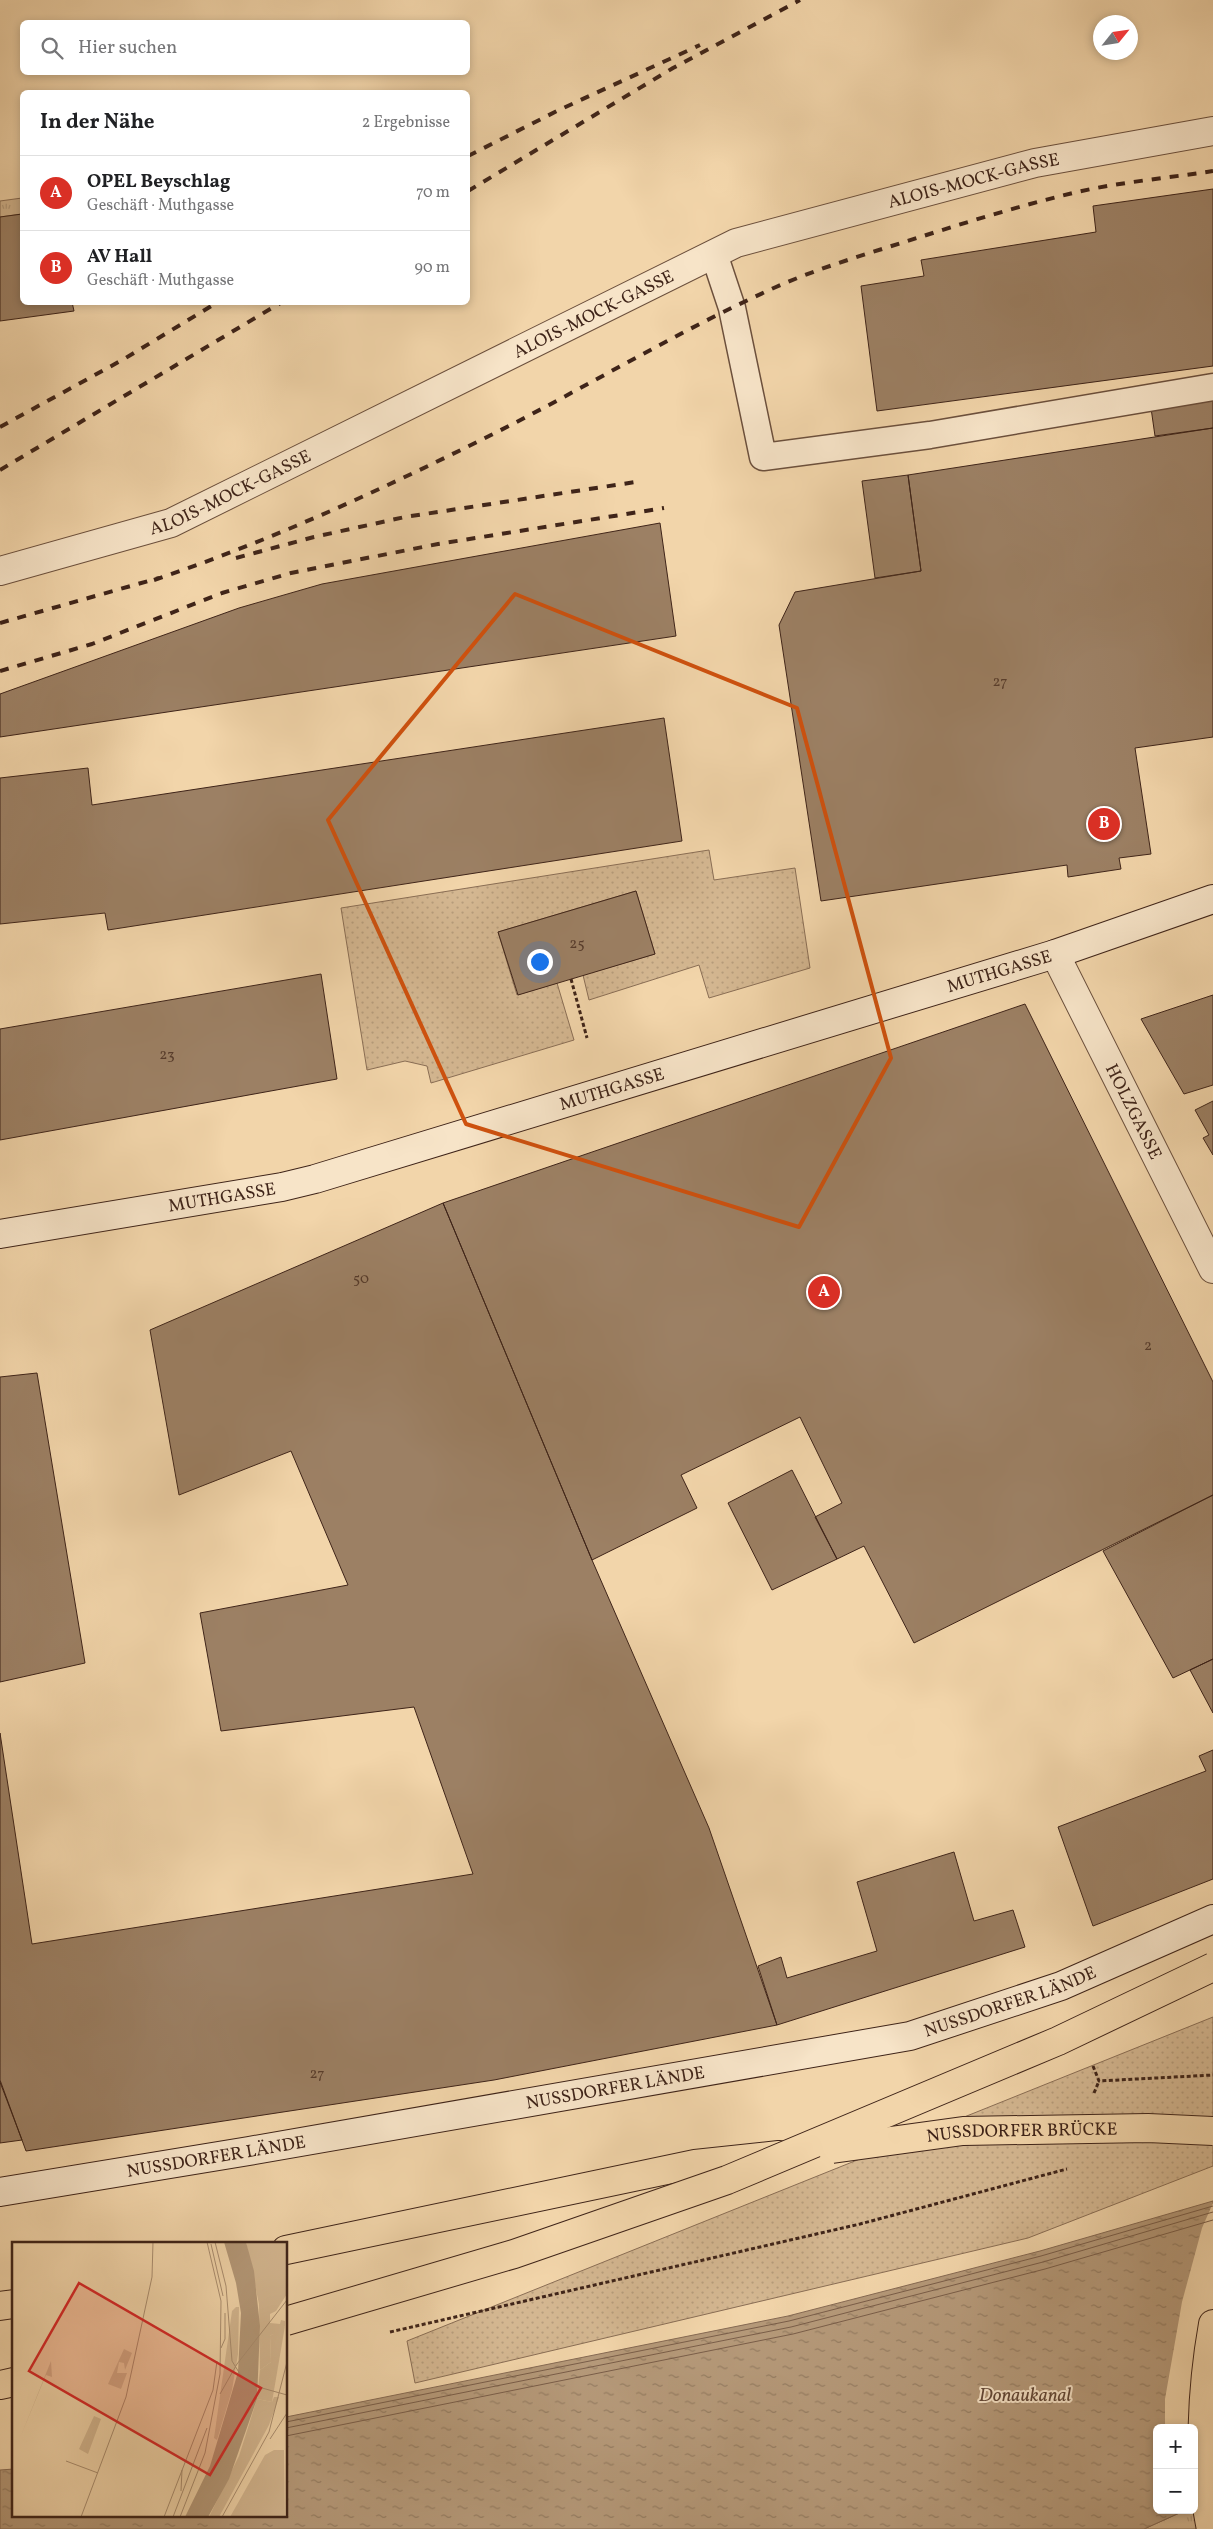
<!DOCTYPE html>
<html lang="de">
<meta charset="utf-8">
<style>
:root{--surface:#fff;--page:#f6f6f6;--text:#202124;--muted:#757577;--line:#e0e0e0;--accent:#d93025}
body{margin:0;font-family:Vollkorn,serif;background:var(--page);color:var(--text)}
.controls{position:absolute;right:15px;bottom:15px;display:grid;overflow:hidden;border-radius:8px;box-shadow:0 2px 8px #0003}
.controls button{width:45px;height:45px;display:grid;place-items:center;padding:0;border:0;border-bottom:1px solid var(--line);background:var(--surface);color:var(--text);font:25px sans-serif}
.compass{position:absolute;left:1093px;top:15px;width:45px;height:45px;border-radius:50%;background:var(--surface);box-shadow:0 2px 8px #0003;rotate:60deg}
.you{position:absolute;left:539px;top:961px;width:18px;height:18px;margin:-12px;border:4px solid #fff;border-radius:50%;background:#1a73e8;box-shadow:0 0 0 8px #1a73e833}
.badge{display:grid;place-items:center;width:32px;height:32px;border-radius:50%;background:var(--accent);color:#fff;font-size:16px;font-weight:700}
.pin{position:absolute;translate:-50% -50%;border:2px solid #fff;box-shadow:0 1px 5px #0006}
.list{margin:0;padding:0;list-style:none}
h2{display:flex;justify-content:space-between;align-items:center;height:65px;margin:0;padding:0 20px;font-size:21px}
h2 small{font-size:16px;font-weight:400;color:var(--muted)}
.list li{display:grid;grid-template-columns:32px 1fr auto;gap:15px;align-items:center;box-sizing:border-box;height:75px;padding:0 20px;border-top:1px solid var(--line)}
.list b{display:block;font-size:19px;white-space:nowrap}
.list p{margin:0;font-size:16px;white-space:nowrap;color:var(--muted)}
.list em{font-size:16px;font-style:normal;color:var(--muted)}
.icon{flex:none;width:28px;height:28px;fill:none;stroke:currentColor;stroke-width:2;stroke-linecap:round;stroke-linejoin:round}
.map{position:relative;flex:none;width:1213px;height:2529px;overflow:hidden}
.search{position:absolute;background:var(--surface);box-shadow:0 2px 8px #0003;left:20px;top:20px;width:450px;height:55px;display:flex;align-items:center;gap:12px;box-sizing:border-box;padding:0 18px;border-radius:8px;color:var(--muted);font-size:19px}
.panel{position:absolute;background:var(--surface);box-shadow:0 2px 8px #0003;left:20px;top:90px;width:450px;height:215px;border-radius:8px}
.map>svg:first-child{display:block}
.grass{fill:url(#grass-tufts);stroke:#8a6e55}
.park{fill:url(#park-dots);stroke:#8a6e55}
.water{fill:url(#water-ripples);stroke:#866a53}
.pier{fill:#f2d5aa}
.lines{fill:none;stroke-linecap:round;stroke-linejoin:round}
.shore{stroke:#7a5e49;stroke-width:1}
.building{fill:#9c8064;stroke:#3f2419}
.lane-casing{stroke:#6c503d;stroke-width:29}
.street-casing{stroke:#6c503d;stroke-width:30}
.secondary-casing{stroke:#3f2419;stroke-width:30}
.highway-casing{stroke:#3f2419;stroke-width:30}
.path{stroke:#3f2419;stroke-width:3;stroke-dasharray:4 2.5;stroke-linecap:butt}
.lane{stroke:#f7e4c8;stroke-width:26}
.street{stroke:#f7e4c8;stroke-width:28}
.secondary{stroke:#f7e4c8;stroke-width:28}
.highway{stroke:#f2d5aa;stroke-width:28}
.rail{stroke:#3f2419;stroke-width:4;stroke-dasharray:9 9;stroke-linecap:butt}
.highway-bridge-casing{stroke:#3f2419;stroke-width:30;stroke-linecap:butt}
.highway-bridge{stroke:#f2d5aa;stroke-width:28}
.marked{fill:none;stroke:#cf510e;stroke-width:4;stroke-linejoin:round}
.labels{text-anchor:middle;stroke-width:4;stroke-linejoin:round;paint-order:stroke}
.number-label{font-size:15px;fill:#563b2c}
.street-label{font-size:18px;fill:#3f2419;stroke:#f7e4c8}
.water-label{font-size:19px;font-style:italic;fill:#624736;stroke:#f7e4c8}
.inset-road{fill:none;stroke:#aa8e70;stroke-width:1}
.view{fill:#d62828;fill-opacity:0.15;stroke:#d62828;stroke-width:2.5}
.inset-edge{fill:none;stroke:#3f2419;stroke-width:2.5}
</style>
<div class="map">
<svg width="1213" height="2529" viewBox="0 0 1213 2529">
<defs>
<pattern id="grass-tufts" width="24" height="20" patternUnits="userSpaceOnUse" patternTransform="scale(1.25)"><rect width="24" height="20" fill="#d4b791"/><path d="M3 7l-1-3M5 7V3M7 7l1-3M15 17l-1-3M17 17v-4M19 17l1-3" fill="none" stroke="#b79d7c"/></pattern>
<pattern id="park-dots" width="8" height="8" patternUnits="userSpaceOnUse" patternTransform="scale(1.25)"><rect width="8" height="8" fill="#d4b791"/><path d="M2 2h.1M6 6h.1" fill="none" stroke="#b79d7c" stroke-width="1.8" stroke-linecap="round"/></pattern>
<pattern id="water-ripples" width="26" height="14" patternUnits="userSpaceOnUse" patternTransform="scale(1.25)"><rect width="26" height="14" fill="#b59979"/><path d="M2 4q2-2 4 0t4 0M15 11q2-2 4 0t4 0" fill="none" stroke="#957d62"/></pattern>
</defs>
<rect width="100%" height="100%" fill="#f2d5aa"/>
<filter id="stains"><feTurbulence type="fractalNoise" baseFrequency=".004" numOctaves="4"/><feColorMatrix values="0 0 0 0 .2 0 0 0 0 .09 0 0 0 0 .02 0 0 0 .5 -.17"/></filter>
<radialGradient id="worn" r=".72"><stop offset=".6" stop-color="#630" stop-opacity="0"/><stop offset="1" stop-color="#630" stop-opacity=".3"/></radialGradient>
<!-- grass -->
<path class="grass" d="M22,198V214L0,217V201Z
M1186,2510H1194L1213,2529H1144Z"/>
<!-- park -->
<path class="park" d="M709,850L714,880L795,868L810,968L709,998L699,965L589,1000L583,975L655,954L636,891L498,932L517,995L557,983L574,1040L431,1083L427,1066L405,1061L367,1070L341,908Z
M1213,2017V2166L1028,2238L415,2383L407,2341Z"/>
<!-- water -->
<path class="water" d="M1213,2201V2498L1194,2428H1157V2510H1186L1144,2529H0V2470L14,2469V2515H286V2417L788,2316L1040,2251Z"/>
<!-- pier -->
<path class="pier" d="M1213,2203V2501L1194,2428H1165V2399L1182,2302L1202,2228Z"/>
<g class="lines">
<!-- shore -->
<path class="shore" d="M286,2422L789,2321L1041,2256L1213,2206
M286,2428L791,2327L1043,2262L1213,2212
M286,2436L793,2334L1045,2269L1213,2220"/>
</g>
<!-- building -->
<path class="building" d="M1213,189V366L877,411L861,286L924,276L921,260L1096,232L1093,206Z
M22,214V302H72L74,311L0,321V217Z
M1213,399V428L1155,436L1151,408Z
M1213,428V737L1135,748L1151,854L1119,858L1121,869L1068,877L1067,865L821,901L779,625L795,592L921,571L908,475Z
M908,475L921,571L875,578L862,481Z
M660,523L676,636L0,737V694L239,608L322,584Z
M664,718L682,841L108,930L105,913L0,924V778L88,768L92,805Z
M636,891L655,954L518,995L498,932Z
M321,974L337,1079L0,1140V1029Z
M1213,995V1085L1184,1094L1141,1019Z
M1025,1004L1213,1382V1495L914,1643L864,1546L837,1559L815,1517L842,1503L800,1417L681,1475L697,1508L592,1560L443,1203Z
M1213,1101V1155L1203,1138L1209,1135L1195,1110Z
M443,1203L592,1560L709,1828L777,2025L494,2080L26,2151L0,2080V1733L32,1944L473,1874L414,1707L221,1731L200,1613L348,1585L291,1451L179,1495L150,1330Z
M37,1373L85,1663L0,1682V1377Z
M792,1470L837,1559L772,1590L728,1503Z
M1213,1495V1659L1173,1678L1103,1551Z
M1213,1659V1713L1190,1670Z
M1213,1750V1879L1093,1926L1058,1827L1206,1771L1199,1756Z
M954,1852L974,1921L1013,1910L1025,1947L777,2025L758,1966L781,1957L787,1978L877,1951L857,1882Z
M0,2082L22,2140L0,2143Z"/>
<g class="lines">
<defs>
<path id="lane" d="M714,254L732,308L763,457L930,435L1213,387"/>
<g id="street">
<path id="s1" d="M0,571L171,523L736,243L1035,163L1213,131"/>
<path id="s2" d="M1055,954L1213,1269"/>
</g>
<g id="secondary">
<path id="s3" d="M0,1234L282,1187L315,1179L1055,954L1213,899"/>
<path id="s4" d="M0,2192L249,2151L910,2036L1061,1986L1213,1919"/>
</g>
<path id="highway" d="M286,2250L695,2164L779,2155
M0,2306L14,2304
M0,2385L14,2382
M1211,2529C1197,2468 1202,2386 1213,2324"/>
</defs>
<!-- lane casing -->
<use href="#lane" class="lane-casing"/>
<!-- street casing -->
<use href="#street" class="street-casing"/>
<!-- secondary casing -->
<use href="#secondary" class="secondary-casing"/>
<!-- highway casing -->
<use href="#highway" class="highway-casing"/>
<!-- path -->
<path class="path" d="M571,979L587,1038
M1093,2066L1099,2081L1213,2075
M1094,2093L1099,2081
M390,2332L860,2224L1067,2169"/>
<!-- lane -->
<use href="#lane" class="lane"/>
<!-- street -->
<use href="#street" class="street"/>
<!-- secondary -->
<use href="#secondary" class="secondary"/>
<!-- highway -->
<use href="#highway" class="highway"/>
<!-- rail -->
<path class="rail" d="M468,156L559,110L700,45
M468,191L673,68L800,0
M0,427L124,359L218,302
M0,470L282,302
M236,558L314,537L405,517L642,481
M154,580C270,541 381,490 491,435C587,387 678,331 776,287C821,267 870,253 917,238C970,221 1023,205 1077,192C1121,182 1168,178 1213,171
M0,623L159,578
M0,671L92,644L222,593L291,573L438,544L664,508"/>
<defs>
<g id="highway-bridge">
<path id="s5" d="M832,2149L963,2131L1148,2128L1213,2131"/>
<path d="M286,2321L514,2254L727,2180L1058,2041L1213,1967"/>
</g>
</defs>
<!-- highway-bridge casing -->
<use href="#highway-bridge" class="highway-bridge-casing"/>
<!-- highway-bridge -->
<use href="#highway-bridge" class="highway-bridge"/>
</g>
<!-- marked area -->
<path class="marked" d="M515,594L797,708L891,1058L799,1227L466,1124L328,820Z"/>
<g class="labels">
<!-- number labels -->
<g class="number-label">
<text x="1000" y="686">27</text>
<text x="577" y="948">25</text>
<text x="167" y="1059">23</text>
<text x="361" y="1283">50</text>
<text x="1148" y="1350">2</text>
<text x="317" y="2078">27</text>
</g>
<!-- street labels -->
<g class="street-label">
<text dy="6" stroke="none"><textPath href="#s1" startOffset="1054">ALOIS-MOCK-GASSE</textPath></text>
<text dy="6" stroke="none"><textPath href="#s1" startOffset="649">ALOIS-MOCK-GASSE</textPath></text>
<text dy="6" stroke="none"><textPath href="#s1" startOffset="244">ALOIS-MOCK-GASSE</textPath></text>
<text dy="6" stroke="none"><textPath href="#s3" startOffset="1035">MUTHGASSE</textPath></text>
<text dy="6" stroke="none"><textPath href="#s3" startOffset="630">MUTHGASSE</textPath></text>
<text dy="6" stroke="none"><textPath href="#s2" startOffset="176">HOLZGASSE</textPath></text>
<text dy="6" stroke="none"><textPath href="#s3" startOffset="225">MUTHGASSE</textPath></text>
<text dy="6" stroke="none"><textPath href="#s4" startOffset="1029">NUSSDORFER LÄNDE</textPath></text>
<text dy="6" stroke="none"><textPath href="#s4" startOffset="624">NUSSDORFER LÄNDE</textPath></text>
<text dy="6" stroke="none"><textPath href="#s5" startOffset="191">NUSSDORFER BRÜCKE</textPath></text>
<text dy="6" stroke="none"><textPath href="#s4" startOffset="219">NUSSDORFER LÄNDE</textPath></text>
</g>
<!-- water labels -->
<g class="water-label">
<text x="1025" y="2401">Donaukanal</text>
</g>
</g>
<!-- overview -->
<g transform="translate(12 2242)">
<rect width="275" height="275" fill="#f2d5aa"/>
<path d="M273,84L260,160L245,157L248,128L259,120L258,94ZM39,119L40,135L34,133L8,196Z" fill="#d4b791"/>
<path d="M234,0H275V52L264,69L258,72V81L268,82L269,78L273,79V84L258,94L259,120L248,128L247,62Z" fill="#d4b791"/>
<path d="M224,65H227L226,112L220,148L205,198L202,196L220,69ZM261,82L272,83L265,121L260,120ZM112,107L120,111L113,128L112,121L107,120L105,131H115L109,147L96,142ZM262,155H267L257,183L207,275H197L227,214L245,157L260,160ZM82,174L89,177L76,212L67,207Z" fill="#d4b791"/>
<path d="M262,208H272L273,275H218L253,213Z" fill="#d4b791"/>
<path d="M212,0H234L242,29L248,84L245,157L217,237L196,275H173L198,224L226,130L229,71L224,41Z" fill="#b59979"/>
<path class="inset-road" d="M203,0L214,44L220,119L228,132L243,144L275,153M199,2L211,54M209,106L213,97V71M208,152L225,122L275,58M258,197L275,171M54,219L86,231M169,249L170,228M69,275L114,155L140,35L141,0M152,275L201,148L205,119M161,275L195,186M168,275L193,211L208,132L209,59L195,0M210,275L257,190L275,120"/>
<path class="view" d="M67,41L249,146L198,233L17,129Z"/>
<rect width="275" height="275" class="inset-edge"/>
</g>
<rect width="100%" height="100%" filter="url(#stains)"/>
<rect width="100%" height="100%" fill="url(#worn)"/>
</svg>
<div class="controls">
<button>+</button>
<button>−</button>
</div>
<svg class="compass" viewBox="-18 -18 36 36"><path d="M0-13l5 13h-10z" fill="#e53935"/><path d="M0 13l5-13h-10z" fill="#757577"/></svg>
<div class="you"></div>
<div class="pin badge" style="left:824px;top:1292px">A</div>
<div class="pin badge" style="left:1104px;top:824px">B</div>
<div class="search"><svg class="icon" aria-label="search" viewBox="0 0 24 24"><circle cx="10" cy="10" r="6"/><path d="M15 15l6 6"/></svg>Hier suchen</div>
<section class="panel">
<h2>In der Nähe<small>2 Ergebnisse</small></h2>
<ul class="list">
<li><span class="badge">A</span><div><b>OPEL Beyschlag</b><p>Geschäft · Muthgasse</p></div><em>70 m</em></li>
<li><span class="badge">B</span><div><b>AV Hall</b><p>Geschäft · Muthgasse</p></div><em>90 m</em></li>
</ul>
</section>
</div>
